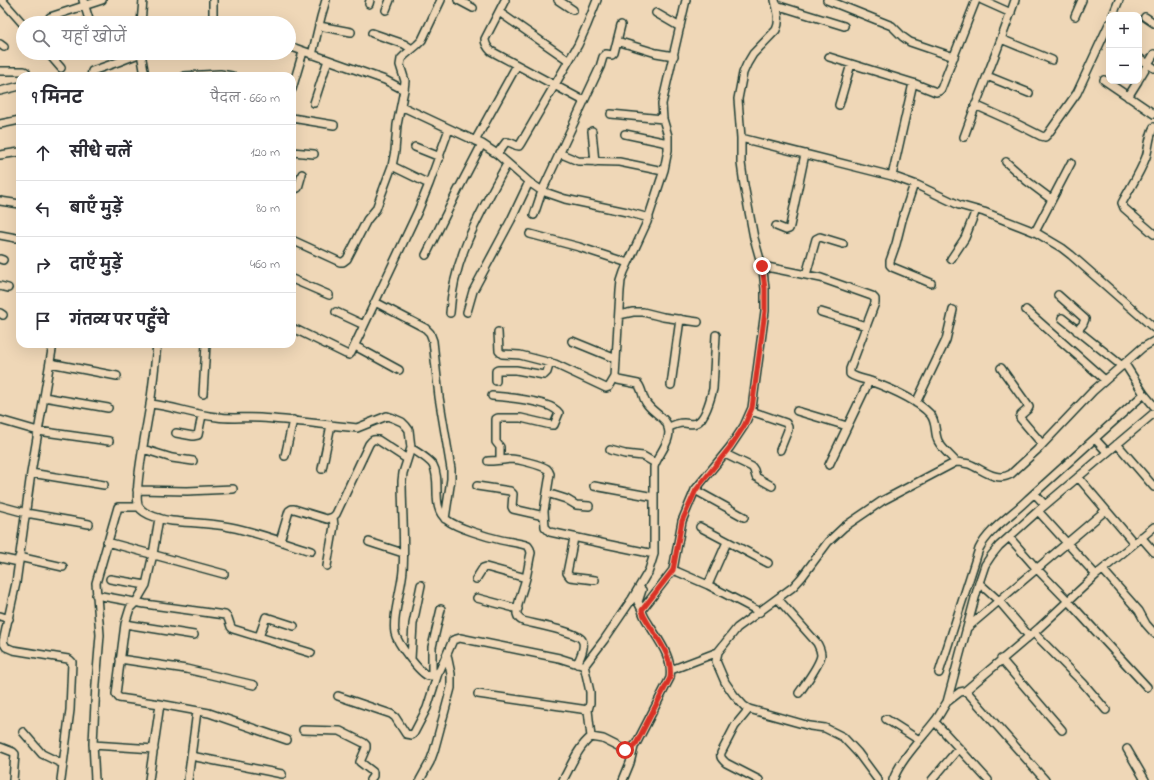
<!DOCTYPE html>
<html lang="hi">
<meta charset="utf-8">
<style>
:root{--surface:#fff;--page:#f2f2f3;--text:#2b2b33;--muted:#7c7c81;--line:#e1e1e2}
body{margin:0;font-family:"Indie Flower","Playpen Sans Deva",sans-serif;background:var(--page);color:var(--text)}
.controls{position:absolute;right:12px;top:12px;display:grid;overflow:hidden;border-radius:8px;box-shadow:0 4px 16px #0002}
.controls button{width:36px;height:36px;display:grid;place-items:center;padding:0;border:0;border-bottom:1px solid var(--line);background:var(--surface);color:var(--text);font:20px sans-serif}
.stop{position:absolute;width:12px;height:12px;margin:-9px;border:3px solid #d93025;border-radius:50%;background:#fff}
.stop.end{background:#d93025;border-color:#fff;box-shadow:0 1px 4px #0008}
.list{margin:0;padding:0;list-style:none}
h2{display:flex;justify-content:space-between;align-items:center;height:52px;margin:0;padding:0 16px;font-size:17px}
h2 small{font-size:13px;font-weight:400;color:var(--muted)}
.list li{display:grid;grid-template-columns:26px 1fr auto;gap:12px;align-items:center;box-sizing:border-box;height:56px;padding:0 16px;border-top:1px solid var(--line)}
.list b{display:block;font-size:15px;white-space:nowrap}
.list em{font-size:13px;font-style:normal;color:var(--muted)}
.icon{flex:none;width:22px;height:22px;fill:none;stroke:currentColor;stroke-width:2;stroke-linecap:round;stroke-linejoin:round}
.map{position:relative;flex:none;width:1154px;height:780px;overflow:hidden}
.search{position:absolute;background:var(--surface);box-shadow:0 4px 16px #0002;left:16px;top:16px;width:280px;height:44px;display:flex;align-items:center;gap:10px;box-sizing:border-box;padding:0 14px;border-radius:22px;color:var(--muted);font-size:15px}
.panel{position:absolute;background:var(--surface);box-shadow:0 4px 16px #0002;left:16px;top:72px;width:280px;height:276px;border-radius:12px}
.map>svg:first-child{display:block}
.lines{fill:none;stroke-linecap:round;stroke-linejoin:round}
.minor-casing{stroke:#1f3d34;stroke-width:10}
.minor{stroke:#efd7b7;stroke-width:7}
.route{stroke:#d93025;stroke-width:5}
</style>
<div class="map">
<svg width="1154" height="780" viewBox="0 0 1154 780">
<rect width="100%" height="100%" fill="#efd7b7"/>
<filter id="ink" filterUnits="userSpaceOnUse"><feTurbulence type="fractalNoise" baseFrequency=".025" numOctaves="2"/><feDisplacementMap in="SourceGraphic" scale="8" xChannelSelector="R" yChannelSelector="G"/><feConvolveMatrix kernelMatrix="1 2 1 2 8 2 1 2 1" color-interpolation-filters="sRGB"/></filter>
<g filter="url(#ink)">
<g class="lines">
<defs>
<path id="minor" d="M2,0L23,24
M83,0L90,23
M458,0L473,8
M505,0L485,39C485,44 487,47 491,51L584,101
M558,0L573,10
M827,0L892,26L903,37L910,42L954,57
M982,0L1011,13
M369,4L370,0
M776,5L844,26
M386,10L390,0
M499,12L568,60
M656,13L680,27
M1113,15L1119,0
M1075,16L1082,0
M50,17L102,0
M1145,17L1154,23
M141,22H182
M141,23L143,0
M213,23V0
M319,26L351,32
M372,33L404,44L412,49
M1001,39L1052,60
M617,41L656,53L674,56
M0,44L4,47
M289,46L385,80L404,90
M48,53L61,68
M141,53L145,76
M312,55L321,17L326,0
M829,57L913,83L936,92L939,91L941,89L976,0
M1139,58L1154,68
M0,71H24L26,72L27,76
M91,76L92,71L95,70L118,62L141,53
M184,76L220,74L232,76
M987,76L1029,93
M1139,79L1154,54
M1104,80L1154,114
M292,89L303,52
M0,91L20,86
M1128,97L1138,81
M314,103L328,60
M839,105L851,64
M975,105L1011,121L1041,136L1045,137L1048,134L1077,93L1109,24
M401,106L482,144L497,154L529,182L542,191L565,199L627,212L649,218
M611,114L663,119
M292,118L334,125
M0,124L20,120
M1154,127C1149,135 1149,148 1146,157C1140,173 1130,188 1122,203L1124,208L1154,234
M592,131L595,162
M625,134L668,143
M964,137C980,91 1000,46 1015,0
M741,138L892,176L917,185L959,205L984,212L1035,232L1062,248L1071,255L1154,328
M475,141L517,65
M415,147L440,157
M292,152L314,154
M559,153L578,161L619,162L663,171
M497,154L506,142C511,141 514,146 519,146L521,143L578,45L587,25L597,0
M0,155L20,152
M1006,162L1027,181L1051,199
M392,166L429,184
M892,176L913,83
M914,184L902,220L896,244L890,261V265L892,267L931,283
M292,188L295,189L298,188L302,174
M0,201L20,204
M534,215L542,191L600,67L603,57L606,54L612,55L614,53L621,25
M776,226L786,230L789,229L790,226L805,154
M1035,232L1071,163
M530,234L579,247L628,263
M0,235L16,238
M292,240L340,262H343L347,259L367,220L376,209L392,166L395,151L397,125L404,90L405,81L400,65L401,59L405,55L417,45L422,40L441,0
M426,255L458,190L482,144
M0,259L3,260
M951,259L965,238L976,210
M762,266L821,278L872,296L875,299V303L850,369V374C856,378 863,379 870,381C889,388 916,399 930,414C937,422 934,432 938,441C942,449 950,455 956,462
M806,275L816,239L820,237L843,244
M292,279L329,295
M0,286L8,288
M1058,295L1085,319L1083,324L1077,331
M375,302L425,328L430,333L433,341L439,397L451,469V479L445,519
M1026,310L1105,380
M336,312L364,325
M467,312L473,291L511,220L529,182
M821,312L866,326
M0,313L3,315
M450,313C453,258 481,211 507,164
M619,315L633,312H643L663,317L698,322
M1062,318L1122,366
M297,330L346,354L349,355L351,353L418,211L429,184L449,129
M498,332L499,351L502,354L520,355L555,364L606,388L609,387L615,377
M572,341L616,359
M53,344L31,473L16,583L3,642L6,647L13,650L68,659L70,660L72,662L70,710L61,780
M157,344C155,364 153,385 150,405C148,421 132,496 139,507C144,515 163,520 172,521C191,523 210,523 230,527C257,532 284,543 311,551
M355,346L399,370
M50,363L117,376
M1125,364L1144,394L1154,406
M1001,368L1029,407L1028,409L1021,415L1020,418L1042,444
M496,381V371L498,370H516L544,375L547,372L550,362
M671,385L680,319
M203,394L206,344
M492,396C506,397 552,401 559,413L554,425H551L521,418H498L496,419V442L500,447V460
M44,397L108,408
M916,403L946,340L953,310
M150,404C173,406 194,415 217,417C231,419 246,417 260,418C290,420 319,424 349,427L357,428L387,416L393,418L402,422L406,426L409,430L411,448L403,473L402,481C402,510 405,542 403,570C402,587 392,617 395,633C397,643 419,672 428,676C431,676 432,676 434,676L440,670L453,640L460,638L559,658L581,665H585L604,640L632,599L649,570
M751,411L786,423L788,427V430L780,450
M797,411L847,426
M0,420L38,431L109,441
M668,428C673,425 678,423 684,423C688,423 692,425 696,423C705,420 711,397 713,389L716,335
M176,433L193,436L198,435L202,415
M1095,439L1107,452
M1117,444L1154,487
M411,448C418,453 428,458 433,465C442,481 430,508 447,520C457,528 488,537 501,540C510,542 520,543 528,546L530,549L531,553C529,561 528,570 526,578C524,587 516,606 517,614C518,618 520,620 523,621C534,624 578,632 582,640C586,646 580,658 577,664
M143,449L172,458L193,461
M610,450L625,454L643,456L655,463
M725,454L752,467L754,470L756,477L772,486
M285,456L293,420
M488,461C495,461 503,460 510,459C518,459 541,465 547,469C549,471 549,472 550,474L544,511L545,527L550,532L601,543L654,554
M829,465L869,381
M322,469L331,425
M31,473L104,485
M1078,477L1134,543
M477,486L510,491L513,494L512,507L513,509L544,516
M594,486L654,497
M137,490L187,491L233,489
M695,490L744,517
M547,493L566,499L576,505L589,506
M1035,494L1045,505
M0,506L26,513L89,524
M1038,511L1096,575
M159,518L153,554L146,585L136,602L130,608L125,624L116,694L119,698L160,704L209,713L287,740
M700,527L768,563
M1009,537L1037,569L1068,601L1147,687
M1141,537L1154,552
M574,538L567,573L570,577L595,580
M280,541L289,511L292,509H294L327,519L333,517L336,514L369,444C372,440 373,439 378,440L407,459
M107,542L224,574
M369,542L403,553
M19,557L63,567
M0,558L19,562
M327,566L334,526L333,517
M673,570L678,572L708,585L760,612
M1103,570L1139,611L1146,624L1154,633
M648,573L654,554V467C658,453 677,437 665,421C660,415 652,411 647,404C642,398 643,390 638,384L618,380L615,377L620,291L621,281L624,272L647,222L664,170L668,150V136L663,119L662,104L686,0
M110,579L146,585
M476,579L483,568L486,567L526,578
M979,583L999,601L1029,636
M708,585L727,542
M642,590L638,602L642,610
M96,595L145,604L225,615L228,618L231,627L233,629L311,653
M477,598L518,609
M778,599L817,643C819,647 821,650 821,655C820,665 805,684 799,693
M0,616L9,619
M125,624L194,635
M967,628L1106,510
M1034,633L1084,684L1106,710
M259,637L266,617L294,626
M120,659L186,669L254,685
M411,659L413,624L421,585
M1001,659L1062,730
M584,665L590,692V703L588,710L591,737
M671,670L718,652
M939,673L979,549C989,529 1012,515 1028,499C1067,464 1105,429 1144,394
M432,676V647L441,609
M965,691L969,694L1045,780
M478,694L588,710
M338,696L391,714L395,717L406,734L412,735L414,733L427,708L438,673
M947,702L960,692L965,691L1039,628L1096,575L1154,527
M749,709L735,726L721,753C720,758 722,759 726,763L759,780
M886,719L919,740
M935,722L988,780
M303,730L340,731L364,743L366,745V748L360,762L373,772V776L370,780
M23,732L42,754L63,764
M93,745L154,749
M0,747L13,752L15,754L13,780
M1127,749L1145,780
M191,756L282,774
M95,780L93,743L96,684L100,635L96,583L118,507H139
M149,780L160,704
M188,780L197,711
M420,780L430,762L434,751L451,688V674L447,655
M563,780C571,766 578,747 591,737L603,739L625,750L631,749L636,744L670,678C673,659 660,642 650,626C647,621 643,616 642,610L673,570L682,521L695,490L730,447L744,426L752,408L765,311V289L763,270L754,238L744,185L741,163V138L738,99L743,73L747,64L753,54L776,30C781,20 777,10 775,0
M623,780L630,763L634,747
M878,780L858,753L843,737L825,728L810,726L749,709L744,706L734,695L725,682L716,661L718,652L737,628L793,587L802,577L828,542L844,527L882,501L956,462C960,462 964,463 969,464C982,469 996,483 1011,474L1037,450L1093,391L1142,348L1154,341
M893,780C900,760 922,738 935,721C940,715 943,708 947,702L979,583L985,565L991,556L999,546L1038,511L1154,413
M932,780L959,748"/>
</defs>
<!-- minor casing -->
<use href="#minor" class="minor-casing"/>
<!-- minor -->
<use href="#minor" class="minor"/>
</g>
</g>
<g class="lines" filter="url(#ink)">
<!-- route -->
<path class="route" d="M625,750L631,749L636,744L670,678C673,658 660,642 650,626C647,621 643,616 642,610L673,570L682,521L696,490L730,447L744,426L752,408L765,311V289L762,266"/>
</g>
</svg>
<div class="controls">
<button>+</button>
<button>−</button>
</div>
<div class="stop" style="left:625px;top:750px"></div>
<div class="stop end" style="left:762px;top:266px"></div>
<div class="search"><svg class="icon" aria-label="search" viewBox="0 0 24 24"><circle cx="10" cy="10" r="6"/><path d="M15 15l6 6"/></svg>यहाँ खोजें</div>
<section class="panel">
<h2>9 मिनट<small>पैदल · 660 m</small></h2>
<ul class="list">
<li><svg class="icon" aria-label="ahead" viewBox="0 0 24 24"><path d="M12 20V5M6 11l6-6 6 6"/></svg><div><b>सीधे चलें</b></div><em>120 m</em></li>
<li><svg class="icon" aria-label="left" viewBox="0 0 24 24"><path d="M17 20v-9H6M10 6l-5 5 5 5"/></svg><div><b>बाएँ मुड़ें</b></div><em>80 m</em></li>
<li><svg class="icon" aria-label="right" viewBox="0 0 24 24"><path d="M7 20v-9h11M14 6l5 5-5 5"/></svg><div><b>दाएँ मुड़ें</b></div><em>460 m</em></li>
<li><svg class="icon" aria-label="arrive" viewBox="0 0 24 24"><path d="M6 21V4h12l-3 4 3 4H6"/></svg><div><b>गंतव्य पर पहुँचे</b></div></li>
</ul>
</section>
</div>
